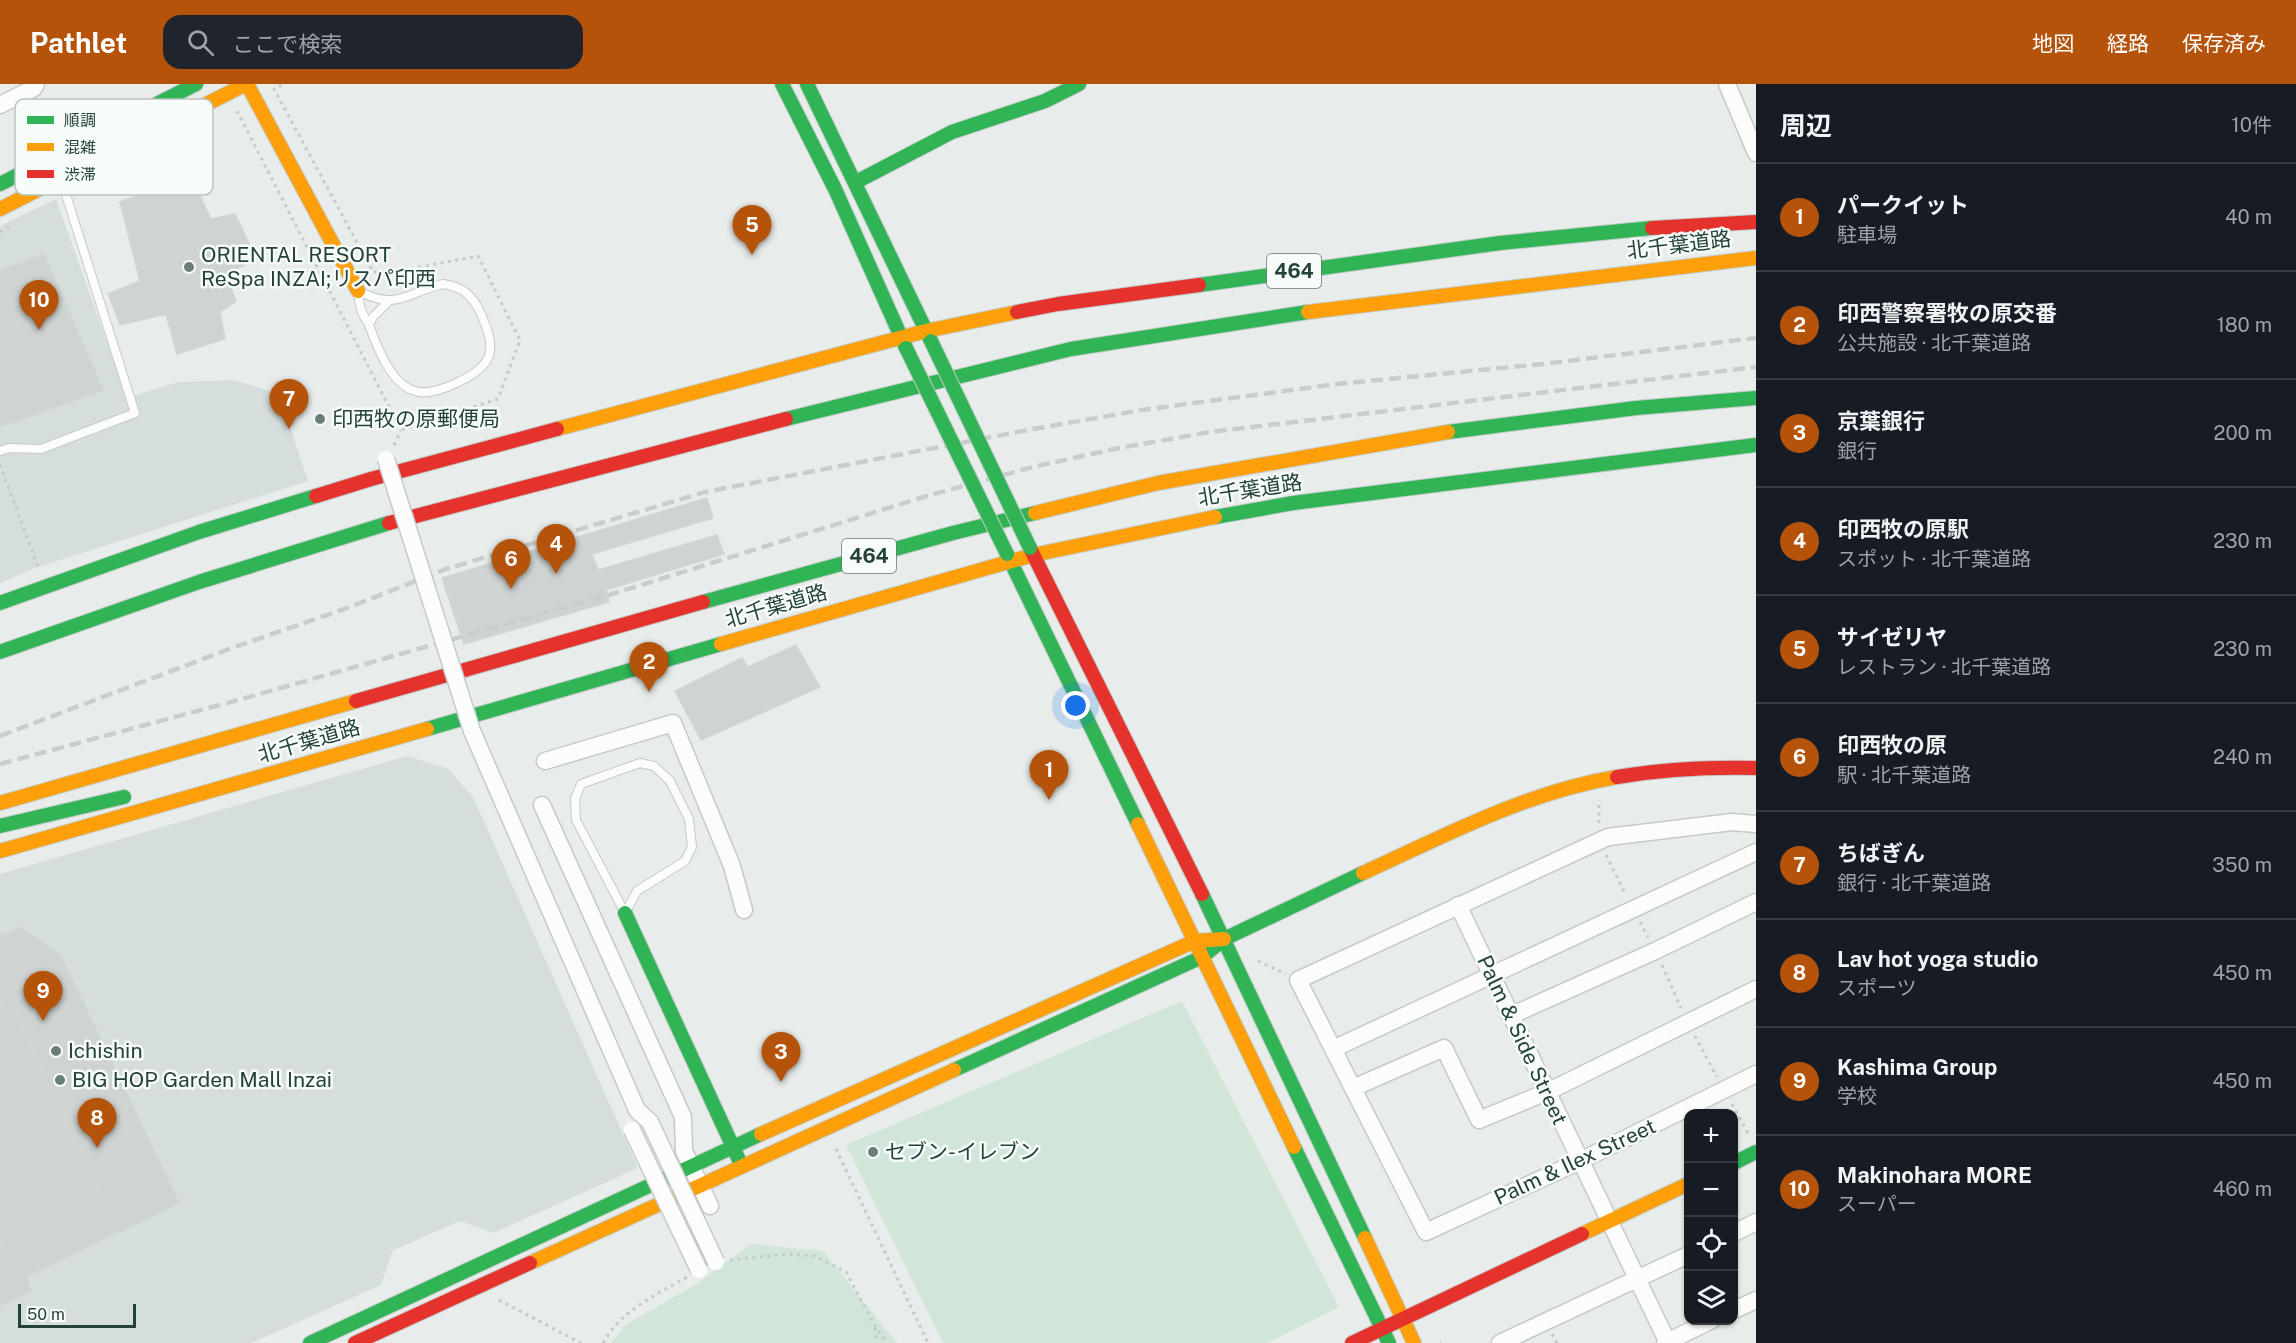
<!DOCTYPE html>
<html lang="ja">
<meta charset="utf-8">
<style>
:root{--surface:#171b24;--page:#20242c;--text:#f1f3f6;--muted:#9ea1a6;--line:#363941;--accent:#b45309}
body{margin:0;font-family:"Public Sans","Noto Sans JP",sans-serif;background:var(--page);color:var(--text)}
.controls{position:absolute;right:18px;bottom:18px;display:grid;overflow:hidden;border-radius:12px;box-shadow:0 2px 4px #0004}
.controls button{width:54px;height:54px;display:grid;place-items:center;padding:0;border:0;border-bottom:2px solid var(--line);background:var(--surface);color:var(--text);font:30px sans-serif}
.scale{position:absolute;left:18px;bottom:15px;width:118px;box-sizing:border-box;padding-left:6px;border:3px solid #24423a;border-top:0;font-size:16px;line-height:21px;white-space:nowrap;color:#24423a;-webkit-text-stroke:4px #f7fbf9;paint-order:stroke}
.you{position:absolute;left:1076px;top:622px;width:21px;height:21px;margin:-15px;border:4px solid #fff;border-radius:50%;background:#1a73e8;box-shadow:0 0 0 9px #1a73e833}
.badge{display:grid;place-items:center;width:39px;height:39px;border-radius:50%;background:var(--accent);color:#fff;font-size:20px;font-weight:700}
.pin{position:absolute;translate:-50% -50px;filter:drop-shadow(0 2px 3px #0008)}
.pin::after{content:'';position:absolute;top:32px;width:21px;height:18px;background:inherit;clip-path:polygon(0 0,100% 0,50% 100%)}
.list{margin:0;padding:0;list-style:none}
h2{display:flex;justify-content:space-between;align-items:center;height:78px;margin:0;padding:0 24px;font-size:26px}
h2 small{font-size:20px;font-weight:400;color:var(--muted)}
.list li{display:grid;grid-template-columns:39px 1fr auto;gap:18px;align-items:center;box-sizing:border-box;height:108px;padding:0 24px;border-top:2px solid var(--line)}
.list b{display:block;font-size:22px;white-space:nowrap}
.list p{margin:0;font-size:20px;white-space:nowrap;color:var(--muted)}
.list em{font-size:20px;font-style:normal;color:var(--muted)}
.icon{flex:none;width:33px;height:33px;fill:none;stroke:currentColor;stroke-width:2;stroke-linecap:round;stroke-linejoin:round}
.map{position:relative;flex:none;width:1756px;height:1259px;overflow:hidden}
header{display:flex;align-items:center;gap:36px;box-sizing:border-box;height:84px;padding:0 30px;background:var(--accent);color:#fff}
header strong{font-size:28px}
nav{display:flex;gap:33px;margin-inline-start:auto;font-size:21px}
.search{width:420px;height:54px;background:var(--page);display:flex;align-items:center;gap:15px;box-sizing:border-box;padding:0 21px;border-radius:18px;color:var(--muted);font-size:22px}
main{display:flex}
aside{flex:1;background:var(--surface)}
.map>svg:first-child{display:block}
.built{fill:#d6dedb}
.green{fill:#d1e6d8}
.building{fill:#cfd4d2;stroke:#d1d6d4;stroke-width:1.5}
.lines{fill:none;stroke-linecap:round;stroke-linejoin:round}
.lane-casing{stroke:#c5cac8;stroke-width:10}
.street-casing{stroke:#c5cac8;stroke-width:19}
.fast-casing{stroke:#c3cbc8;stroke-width:16}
.slow-casing{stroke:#c3cbc8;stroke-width:16}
.jam-casing{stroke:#c3cbc8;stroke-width:16}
.path{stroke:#c3ccca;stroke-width:3;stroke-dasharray:3 4.5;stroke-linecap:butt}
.lane{stroke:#fcfcfc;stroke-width:8}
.street{stroke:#fcfcfc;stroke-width:16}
.fast{stroke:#30b455;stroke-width:14}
.slow{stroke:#ff9f0a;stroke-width:14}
.jam{stroke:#e5322d;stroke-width:14}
.rail{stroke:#c9cdcc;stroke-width:4.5;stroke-dasharray:12 6;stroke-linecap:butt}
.street-bridge-casing{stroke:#c5cac8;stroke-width:19;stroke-linecap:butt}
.fast-bridge-casing{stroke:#c3cbc8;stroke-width:16;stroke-linecap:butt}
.street-bridge{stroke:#fcfcfc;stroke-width:16}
.fast-bridge{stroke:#30b455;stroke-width:14}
.poi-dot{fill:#697e78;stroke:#f7fbf9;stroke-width:2}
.labels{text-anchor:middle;stroke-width:5;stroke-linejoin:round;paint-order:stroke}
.shield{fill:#f7fbf9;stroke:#637a73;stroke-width:1.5}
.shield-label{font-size:20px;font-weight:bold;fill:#24423a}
.street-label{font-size:21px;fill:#24423a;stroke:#f7fbf9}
.poi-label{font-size:21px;fill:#24423a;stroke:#f7fbf9;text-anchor:start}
.key{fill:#f7fbf9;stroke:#b8c4c0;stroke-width:1.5}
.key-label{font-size:16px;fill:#24423a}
</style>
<header>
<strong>Pathlet</strong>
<div class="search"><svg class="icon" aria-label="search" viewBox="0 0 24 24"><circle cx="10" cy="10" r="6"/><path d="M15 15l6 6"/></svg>ここで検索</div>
<nav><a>地図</a><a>経路</a><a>保存済み</a></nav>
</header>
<main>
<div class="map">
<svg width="1756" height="1259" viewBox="0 0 1756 1259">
<rect width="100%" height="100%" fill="#e8edeb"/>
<!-- built -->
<path class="built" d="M56,115L127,314L178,298L234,296L279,310L308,397L38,483L0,499V142Z
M407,672L449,685L474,715L638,1084L493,1149L460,1137L393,1166L381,1201L251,1259H0V790Z"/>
<!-- green -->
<path class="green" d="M1182,917L1339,1223L1267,1259H943L846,1061Z
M751,1160L823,1167L897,1259H611L625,1241L695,1201Z"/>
<!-- building -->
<path class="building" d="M191,93L211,135L235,130L257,176L226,189L236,217L220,228L225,255L177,270L166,230L120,241L108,210L140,197L120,118Z
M44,170L103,306L0,343V187Z
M707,414L713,434L592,470L598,486L717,451L724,470L606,506L609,518L464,560L442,494Z
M796,561L820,603L701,656L675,607L742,574L748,583Z
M20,843L61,872L179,1119L26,1193L31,1207L0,1222V852Z
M0,922L15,929L98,1103L95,1114L0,1159Z"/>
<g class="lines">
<defs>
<path id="lane" d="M443,200C464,203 473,212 482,232C487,245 495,262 487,276C478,292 436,311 419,308C392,304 377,263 369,241C367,236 362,231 361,225C359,220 359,213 358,207C399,227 405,209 443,200Z
M369,241L373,233L389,217
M0,367L9,364L41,365L135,329L61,95
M640,679L654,682L670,697L689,735L692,763L685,777L637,807L625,829L576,736L575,715L581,700Z"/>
<path id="street" d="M1727,0L1756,69
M0,21L34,4L36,0
M472,647L637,1026L650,1038
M545,677L673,639L732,782L744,826
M542,721L683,1033L684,1067L710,1122
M1756,740L1732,738L1608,753L1298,896L1426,1148L1580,1077L1756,990
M1458,821L1668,1259
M1510,932L1655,867L1756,818
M1333,965L1756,768
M1353,1004L1444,964L1479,1036L1547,1008L1756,905
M1734,1149L1756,1138
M1734,1226L1756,1216
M1500,1259L1688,1171
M1665,1259L1712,1236"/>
<path id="fast" d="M782,0L835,105L906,264
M807,0L931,257
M856,98L952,48L1045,17L1079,0
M0,100L196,0
M1199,201L1500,159L1652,144
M786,335L1071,265L1308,228
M1448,348L1636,324L1756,314
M1215,433L1293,419L1756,361
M1007,470L1138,740
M703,518L953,449L1035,429
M0,519L199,448L316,412
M0,568L199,498L389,439
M427,645L721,560
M0,742L124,713
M1202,810L1365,1154
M625,829L739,1076
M954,986L1202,873L1224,855L1363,789
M1294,1063L1389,1259
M1734,1079L1756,1068
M310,1259L761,1050"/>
<path id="slow" d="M247,0L358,207
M0,125L246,0
M1308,228L1756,174
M557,345L926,247L1017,228
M1035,429L1158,399L1448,348
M721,560L1033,471L1215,433
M0,719L356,617
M1138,740L1294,1063
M0,767L427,645
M1363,789C1446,751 1527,708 1617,693
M761,1050L1195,857L1224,855
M1582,1150L1688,1100
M1365,1154L1414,1259
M530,1179L954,986"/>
<path id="jam" d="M1652,144L1756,138
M1017,228L1058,220L1199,201
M316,412L371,395L557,345
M389,439L786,335
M1030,464L1202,810
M356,617L703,518
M1617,693C1664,685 1709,683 1756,684
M355,1259L530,1179
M1352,1259L1582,1150"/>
</defs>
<!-- lane casing -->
<use href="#lane" class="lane-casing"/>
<!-- street casing -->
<use href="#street" class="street-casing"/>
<!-- fast casing -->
<use href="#fast" class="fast-casing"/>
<!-- slow casing -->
<use href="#slow" class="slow-casing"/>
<!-- jam casing -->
<use href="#jam" class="jam-casing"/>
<!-- path -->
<path class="path" d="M237,27L401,346L498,315L520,256L478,172L399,187L373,188L274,5L284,0
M0,148L9,143
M394,361L401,346
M0,381L38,483
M1599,739V716
M1606,771L1626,811
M1640,838L1648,853
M1258,877L1286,890
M1662,881L1681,924
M1695,952L1717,993
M1732,1020L1749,1051
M836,1065L928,1259
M730,1176L787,1170L815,1172L846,1188L875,1242L887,1259
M499,1216L581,1259
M875,1244L877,1259
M1552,1250L1557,1259
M603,1259C620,1227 657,1210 687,1193
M1440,1259H1441"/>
<!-- lane -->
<use href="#lane" class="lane"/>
<!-- street -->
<use href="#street" class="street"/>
<!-- fast -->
<use href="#fast" class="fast"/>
<!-- slow -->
<use href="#slow" class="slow"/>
<!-- jam -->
<use href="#jam" class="jam"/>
<!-- rail -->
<path class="rail" d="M0,652L232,564L350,523L446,485L705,408L1033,345L1142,326L1337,300L1543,280L1756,254
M0,680L242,615L612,510L927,412L1033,383L1114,365L1210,348L1756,283"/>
<defs>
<path id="street-bridge" d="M386,375L472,647
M650,1038L716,1178
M632,1046L699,1186"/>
<path id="fast-bridge" d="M931,257L1030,464
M906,264L1007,470"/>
</defs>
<!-- street-bridge casing -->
<use href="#street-bridge" class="street-bridge-casing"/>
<!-- fast-bridge casing -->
<use href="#fast-bridge" class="fast-bridge-casing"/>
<!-- street-bridge -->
<use href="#street-bridge" class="street-bridge"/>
<!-- fast-bridge -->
<use href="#fast-bridge" class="fast-bridge"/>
</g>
<!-- markers -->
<g class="poi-dot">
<circle cx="189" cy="183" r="6"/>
<circle cx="320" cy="335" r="6"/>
<circle cx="56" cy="967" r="6"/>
<circle cx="60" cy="996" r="6"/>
<circle cx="873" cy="1068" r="6"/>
</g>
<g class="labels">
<!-- shield labels -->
<g class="shield">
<rect x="1267" y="170" width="54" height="34" rx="4.5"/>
<rect x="842" y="455" width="54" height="34" rx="4.5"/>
</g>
<g class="shield-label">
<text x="1294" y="194">464</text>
<text x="869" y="479">464</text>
</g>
<!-- street labels -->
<g class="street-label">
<text transform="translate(1679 161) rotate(-7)" y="7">北千葉道路</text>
<text transform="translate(1250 406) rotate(-9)" y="7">北千葉道路</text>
<text transform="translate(776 522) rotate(-16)" y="7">北千葉道路</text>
<text transform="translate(309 657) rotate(-16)" y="7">北千葉道路</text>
<text transform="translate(1522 956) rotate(65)" y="7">Palm &amp; Side Street</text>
<text transform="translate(1575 1078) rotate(-25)" y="7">Palm &amp; Ilex Street</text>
</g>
<!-- poi labels -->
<g class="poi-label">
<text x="201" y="178">ORIENTAL RESORT<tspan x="201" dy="24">ReSpa INZAI;リスパ印西</tspan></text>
<text x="332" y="342">印西牧の原郵便局</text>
<text x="68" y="974">Ichishin</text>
<text x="72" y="1003">BIG HOP Garden Mall Inzai</text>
<text x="885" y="1075">セブン-イレブン</text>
</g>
</g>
<!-- legend -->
<rect x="15" y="15" width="198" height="96" rx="9" class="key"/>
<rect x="27" y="32" width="27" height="8" fill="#30b455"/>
<rect x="27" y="59" width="27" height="8" fill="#ff9f0a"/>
<rect x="27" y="86" width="27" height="8" fill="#e5322d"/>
<g class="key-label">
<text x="64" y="42">順調</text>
<text x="64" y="69">混雑</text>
<text x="64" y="96">渋滞</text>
</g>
</svg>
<div class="controls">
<button>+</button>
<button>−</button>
<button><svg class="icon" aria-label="locate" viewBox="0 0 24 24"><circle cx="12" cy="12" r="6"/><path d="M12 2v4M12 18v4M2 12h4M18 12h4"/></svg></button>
<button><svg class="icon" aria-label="layers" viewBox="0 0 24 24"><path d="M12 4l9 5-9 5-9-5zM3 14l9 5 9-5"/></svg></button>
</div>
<div class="scale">50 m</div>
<div class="you"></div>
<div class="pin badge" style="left:1049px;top:716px">1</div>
<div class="pin badge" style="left:649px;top:608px">2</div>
<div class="pin badge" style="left:781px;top:998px">3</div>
<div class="pin badge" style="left:556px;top:490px">4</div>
<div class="pin badge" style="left:752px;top:171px">5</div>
<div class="pin badge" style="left:511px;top:505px">6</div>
<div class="pin badge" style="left:289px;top:345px">7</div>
<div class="pin badge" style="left:97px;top:1064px">8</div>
<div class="pin badge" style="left:43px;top:937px">9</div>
<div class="pin badge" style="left:39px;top:246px">10</div>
</div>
<aside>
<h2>周辺<small>10件</small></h2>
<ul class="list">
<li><span class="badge">1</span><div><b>パークイット</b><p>駐車場</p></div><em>40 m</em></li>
<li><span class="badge">2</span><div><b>印西警察署牧の原交番</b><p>公共施設 · 北千葉道路</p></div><em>180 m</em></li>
<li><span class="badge">3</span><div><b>京葉銀行</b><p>銀行</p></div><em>200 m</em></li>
<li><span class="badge">4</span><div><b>印西牧の原駅</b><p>スポット · 北千葉道路</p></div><em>230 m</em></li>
<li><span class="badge">5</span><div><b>サイゼリヤ</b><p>レストラン · 北千葉道路</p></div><em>230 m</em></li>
<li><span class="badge">6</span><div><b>印西牧の原</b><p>駅 · 北千葉道路</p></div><em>240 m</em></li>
<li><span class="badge">7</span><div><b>ちばぎん</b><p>銀行 · 北千葉道路</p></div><em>350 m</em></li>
<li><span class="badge">8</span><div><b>Lav hot yoga studio</b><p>スポーツ</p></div><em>450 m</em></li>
<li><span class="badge">9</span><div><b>Kashima Group</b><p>学校</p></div><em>450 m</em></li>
<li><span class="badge">10</span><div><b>Makinohara MORE</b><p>スーパー</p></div><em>460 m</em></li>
</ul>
</aside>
</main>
